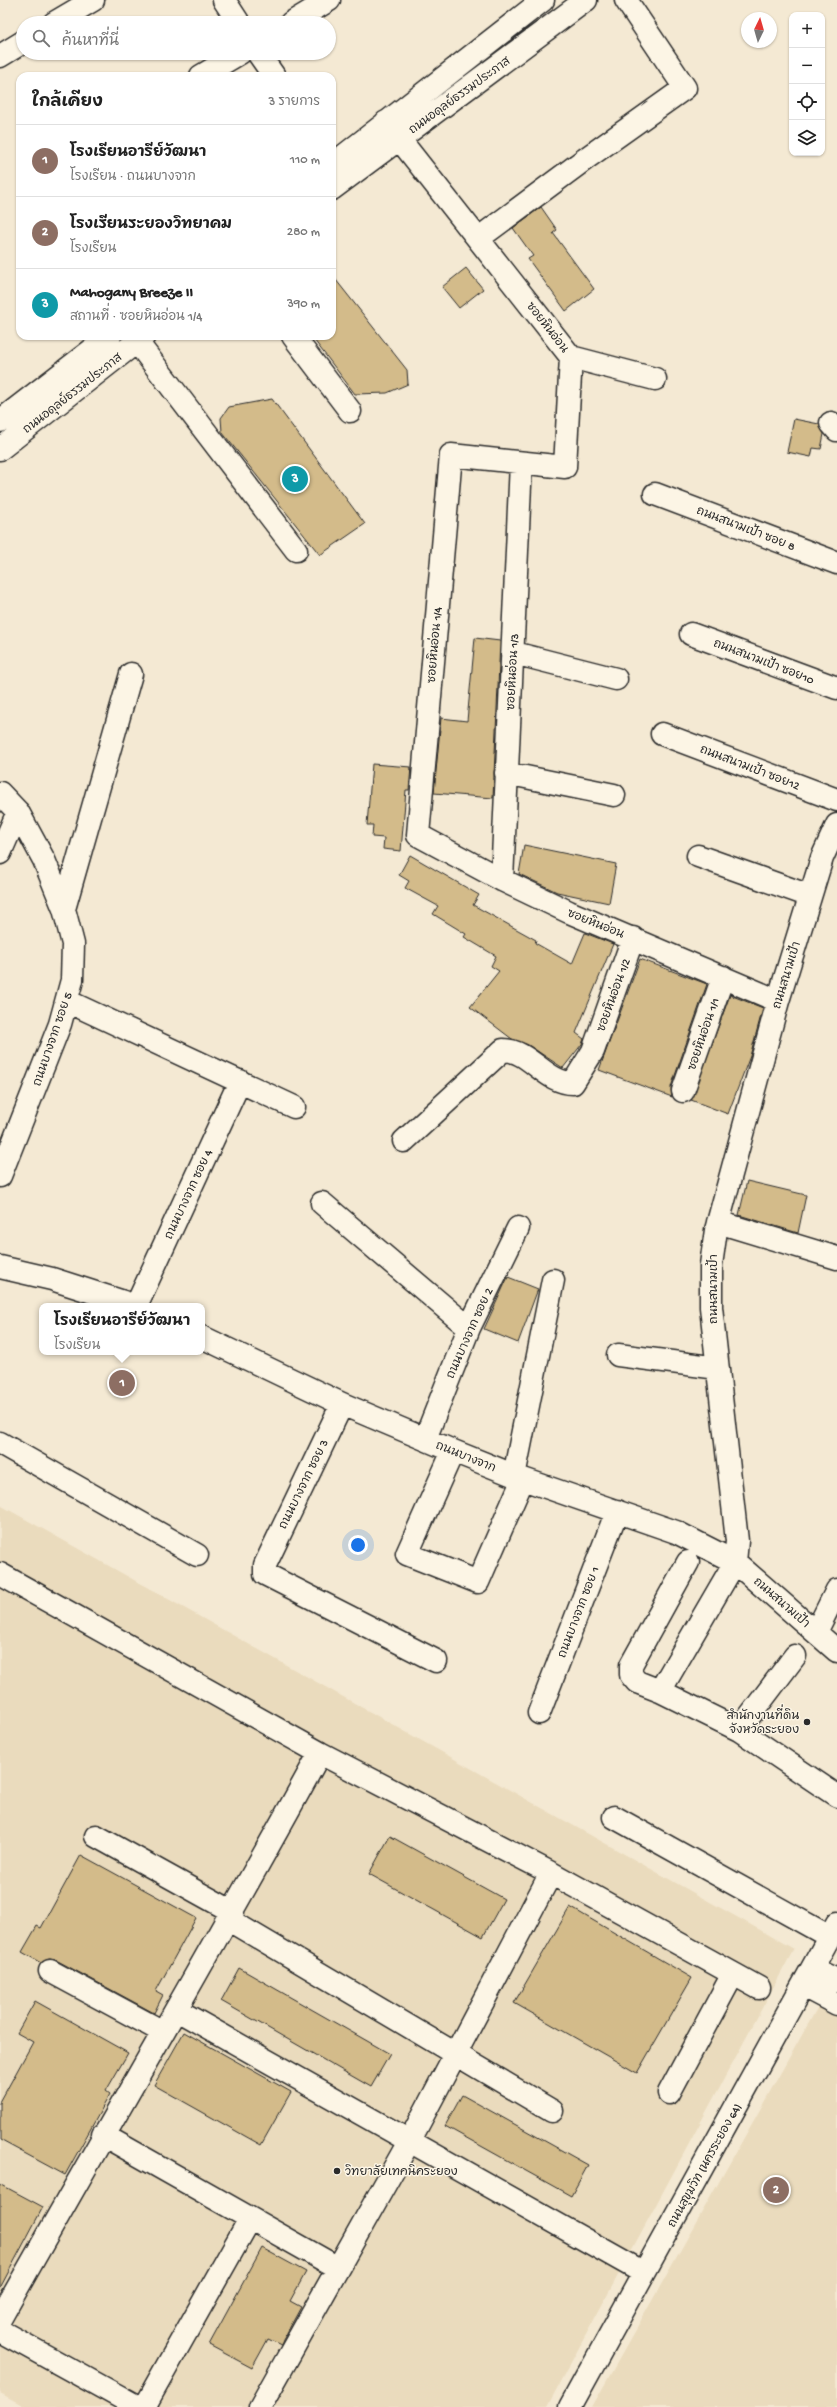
<!DOCTYPE html>
<html lang="th">
<meta charset="utf-8">
<style>
:root{--surface:#fff;--page:#f6f6f6;--text:#222;--muted:#767676;--line:#e0e0e0;--accent:#111827}
body{margin:0;font-family:"Gochi Hand","Playpen Sans Thai",sans-serif;background:var(--page);color:var(--text)}
.controls{position:absolute;right:12px;top:12px;display:grid;overflow:hidden;border-radius:8px;box-shadow:0 1px 3px #0004}
.controls button{width:36px;height:36px;display:grid;place-items:center;padding:0;border:0;border-bottom:1px solid var(--line);background:var(--surface);color:var(--text);font:20px sans-serif}
.compass{position:absolute;left:741px;top:12px;width:36px;height:36px;border-radius:50%;background:var(--surface);box-shadow:0 1px 3px #0004;rotate:5deg}
.you{position:absolute;left:358px;top:1545px;width:14px;height:14px;margin:-10px;border:3px solid #fff;border-radius:50%;background:#1a73e8;box-shadow:0 0 0 6px #1a73e833}
.badge{display:grid;place-items:center;width:26px;height:26px;border-radius:50%;background:var(--accent);color:#fff;font-size:13px;font-weight:700}
.pin{position:absolute;translate:-50% -50%;border:2px solid #fff;box-shadow:0 1px 4px #0006}
.popup{position:absolute;left:39px;top:1303px;width:166px;height:52px;box-sizing:border-box;display:grid;place-content:center;border-radius:8px;background:var(--surface);filter:drop-shadow(0 1px 3px #0005);font-size:13px;white-space:nowrap;color:var(--muted)}
.popup b{font-size:15px;color:var(--text)}
.popup::after{content:'';position:absolute;left:50%;top:100%;margin-left:-8px;border:8px solid transparent;border-top-color:var(--surface)}
.list{margin:0;padding:0;list-style:none}
h2{display:flex;justify-content:space-between;align-items:center;height:52px;margin:0;padding:0 16px;font-size:17px}
h2 small{font-size:13px;font-weight:400;color:var(--muted)}
.list li{display:grid;grid-template-columns:26px 1fr auto;gap:12px;align-items:center;box-sizing:border-box;height:72px;padding:0 16px;border-top:1px solid var(--line)}
.list b{display:block;font-size:15px;white-space:nowrap}
.list p{margin:0;font-size:13px;white-space:nowrap;color:var(--muted)}
.list em{font-size:13px;font-style:normal;color:var(--muted)}
.icon{flex:none;width:22px;height:22px;fill:none;stroke:currentColor;stroke-width:2;stroke-linecap:round;stroke-linejoin:round}
.map{position:relative;flex:none;width:837px;height:2407px;overflow:hidden}
.search{position:absolute;background:var(--surface);box-shadow:0 1px 3px #0004;left:16px;top:16px;width:320px;height:44px;display:flex;align-items:center;gap:10px;box-sizing:border-box;padding:0 14px;border-radius:22px;color:var(--muted);font-size:15px}
.panel{position:absolute;background:var(--surface);box-shadow:0 1px 3px #0004;left:16px;top:72px;width:320px;height:268px;border-radius:12px}
.map>svg:first-child{display:block}
.built{fill:#eadbbd}
.building{fill:#d3bb8a;stroke:#2b2b2b}
.lines{fill:none;stroke-linecap:round;stroke-linejoin:round}
.minor-casing{stroke:#2b2b2b;stroke-width:25}
.minor{stroke:#fcf5e5;stroke-width:22}
.poi-dot{fill:#2b2b2b;stroke:#fcf5e5;stroke-width:1.5}
.labels{text-anchor:middle;stroke-width:3;stroke-linejoin:round;paint-order:stroke}
.street-label{font-size:12px;fill:#2b2b2b;stroke:#fcf5e5}
.poi-label{font-size:12px;fill:#2b2b2b;stroke:#fcf5e5;text-anchor:end}
</style>
<div class="map">
<svg width="837" height="2407" viewBox="0 0 837 2407">
<rect width="100%" height="100%" fill="#f4e9d3"/>
<filter id="ink" filterUnits="userSpaceOnUse"><feTurbulence type="fractalNoise" baseFrequency=".025" numOctaves="2"/><feDisplacementMap in="SourceGraphic" scale="8" xChannelSelector="R" yChannelSelector="G"/><feConvolveMatrix kernelMatrix="1 2 1 2 8 2 1 2 1" color-interpolation-filters="sRGB"/></filter>
<g filter="url(#ink)">
<!-- built -->
<path class="built" d="M0,1505L794,1949L547,2407H26L0,2393Z
M837,1973V2407H592Z"/>
<!-- building -->
<path class="building" d="M541,207L557,230L553,233L594,289L566,311L528,259L533,256L513,228Z
M466,268L483,289L459,308L442,287Z
M332,275L407,370L408,384L387,393L355,394L311,336H332Z
M272,399L365,524L320,555L222,432L221,418L229,407Z
M794,419L819,424L824,434L821,449L813,448L811,457L787,452Z
M475,638L500,641L493,798L434,793L441,718L467,721Z
M372,764L411,767L409,790H406L401,851L383,849L384,838L372,837L373,825H367Z
M524,845L616,864L609,903L557,892L519,874Z
M410,855L479,895L473,905L536,940L535,943L572,964L585,933L613,944L576,1033L584,1039L582,1044L563,1068L528,1045L512,1039L470,1007L499,971L491,966L496,956L464,937L466,934L433,914L438,906L405,888L409,881L399,875Z
M640,959L707,984L671,1087L672,1097L599,1070Z
M730,995L763,1008L750,1056L728,1114L691,1100Z
M747,1181L806,1195L798,1233L739,1215Z
M508,1277L538,1289L518,1343L484,1329Z
M390,1836L504,1899L483,1937L369,1874Z
M81,1855L196,1918L156,1991L163,1995L154,2013L56,1960L49,1959L41,1963L22,1952L37,1926L41,1928Z
M570,1907L692,1978L637,2073L514,2003Z
M239,1968L390,2054L371,2087L221,2001Z
M35,2001L128,2053L106,2091L110,2094L65,2175L0,2140V2102L33,2042L17,2033Z
M184,2032L291,2092L261,2145L154,2085Z
M462,2095L588,2165L571,2196L445,2126Z
M0,2184L43,2207L0,2288Z
M262,2248L306,2272L290,2301L301,2307L283,2340L281,2345L268,2339L252,2368L209,2345Z"/>
<g class="lines">
<defs>
<path id="minor" d="M224,0L239,23
M54,23L93,0
M291,23L329,0
M258,53L274,76
M0,56L23,42
M201,76L240,53
M386,122L571,357L565,467L451,455L418,835L502,880L569,912L778,1001
M332,165L543,0
M332,189L586,0
M479,238L588,157L685,88L626,0
M293,336L350,411
M137,342L296,550
M571,357L655,379
M0,421L110,336
M831,423L837,430
M0,449L144,336
M655,494L837,563
M691,634L837,688
M514,653L616,679
M662,734L837,800
M506,773L614,795
M0,793L18,812L44,860L64,909L73,944L72,980L60,1024L0,1176
M837,825L822,858L778,1001L716,1230L711,1265V1307L737,1541L735,1562L660,1691L739,1730L837,1796
M0,853L18,812
M698,856L810,896
M502,880L521,463
M64,909L131,674
M67,1001L294,1107
M683,1091L723,977
M404,1141L503,1050C530,1050 545,1083 573,1083L593,1051L633,938
M322,1203L469,1328
M718,1222L837,1258
M0,1267L52,1279L136,1306
M136,1306L240,1081
M202,1337L342,1404L453,1451L523,1479L676,1532L735,1562L837,1651
M618,1355L718,1368
M342,1404L265,1565V1574L436,1661
M425,1439L469,1328L518,1228
M0,1443L197,1555
M453,1451L407,1554L478,1582L523,1479
M514,1476L553,1280
M0,1574L320,1753L551,1873L759,1988
M816,1632L837,1590
M660,1691L637,1682L631,1675V1665L688,1562
M539,1713L617,1511
M739,1730L795,1656
M614,1817L830,1937
M96,1836L233,1912
M229,1920L552,2111
M813,1969L837,1980
M50,1971L163,2032
M803,1986L837,2004
M177,2010L644,2273
M669,2093L733,1974
M103,2135L338,2268
M0,2319C106,2130 216,1943 320,1753
M0,2331L138,2407
M144,2407L250,2219
M260,2407L410,2140L551,1873
M570,2407L837,1923"/>
</defs>
<!-- minor casing -->
<use href="#minor" class="minor-casing"/>
<!-- minor -->
<use href="#minor" class="minor"/>
</g>
</g>
<!-- markers -->
<g class="poi-dot">
<circle cx="807" cy="1722" r="4"/>
<circle cx="337" cy="2171" r="4"/>
</g>
<g class="labels">
<!-- street labels -->
<g class="street-label">
<text transform="translate(459 95) rotate(-36)" y="4">ถนนอดุลย์ธรรมประภาส</text>
<text transform="translate(548 327) rotate(52)" y="4">ซอยหินอ่อน</text>
<text transform="translate(72 393) rotate(-38)" y="4">ถนนอดุลย์ธรรมประภาส</text>
<text transform="translate(746 528) rotate(21)" y="4">ถนนสนามเป้า ซอย 8</text>
<text transform="translate(434 645) rotate(-85)" y="4">ซอยหินอ่อน 1/4</text>
<text transform="translate(764 661) rotate(21)" y="4">ถนนสนามเป้า ซอย10</text>
<text transform="translate(512 672) rotate(-87)" y="4">ซอยหินอ่อน 1/3</text>
<text transform="translate(750 767) rotate(21)" y="4">ถนนสนามเป้า ซอย12</text>
<text transform="translate(596 923) rotate(22)" y="4">ซอยหินอ่อน</text>
<text transform="translate(786 975) rotate(-73)" y="4">ถนนสนามเป้า</text>
<text transform="translate(613 995) rotate(-70)" y="4">ซอยหินอ่อน 1/2</text>
<text transform="translate(703 1034) rotate(-71)" y="4">ซอยหินอ่อน 1/1</text>
<text transform="translate(52 1039) rotate(-71)" y="4">ถนนบางจาก ซอย 5</text>
<text transform="translate(188 1194) rotate(-65)" y="4">ถนนบางจาก ซอย 4</text>
<text transform="translate(713 1289) rotate(-90)" y="4">ถนนสนามเป้า</text>
<text transform="translate(469 1333) rotate(-66)" y="4">ถนนบางจาก ซอย 2</text>
<text transform="translate(466 1456) rotate(22)" y="4">ถนนบางจาก</text>
<text transform="translate(303 1484) rotate(-64)" y="4">ถนนบางจาก ซอย 3</text>
<text transform="translate(782 1602) rotate(41)" y="4">ถนนสนามเป้า</text>
<text transform="translate(578 1612) rotate(-69)" y="4">ถนนบางจาก ซอย 1</text>
<text transform="translate(704 2165) rotate(-61)" y="4">ถนนสุขุมวิท (นครระยอง 64)</text>
</g>
<!-- poi labels -->
<g class="poi-label">
<text x="799" y="1719">สำนักงานที่ดิน<tspan x="799" dy="14">จังหวัดระยอง</tspan></text>
<text x="345" y="2175" text-anchor="start">วิทยาลัยเทคนิคระยอง</text>
</g>
</g>
</svg>
<div class="controls">
<button>+</button>
<button>−</button>
<button><svg class="icon" aria-label="locate" viewBox="0 0 24 24"><circle cx="12" cy="12" r="6"/><path d="M12 2v4M12 18v4M2 12h4M18 12h4"/></svg></button>
<button><svg class="icon" aria-label="layers" viewBox="0 0 24 24"><path d="M12 4l9 5-9 5-9-5zM3 14l9 5 9-5"/></svg></button>
</div>
<svg class="compass" viewBox="-18 -18 36 36"><path d="M0-13l5 13h-10z" fill="#e53935"/><path d="M0 13l5-13h-10z" fill="#767676"/></svg>
<div class="you"></div>
<div class="pin badge" style="left:122px;top:1383px;background:#8d6e63">1</div>
<div class="popup"><b>โรงเรียนอารีย์วัฒนา</b>โรงเรียน</div>
<div class="pin badge" style="left:776px;top:2190px;background:#8d6e63">2</div>
<div class="pin badge" style="left:295px;top:479px;background:#0f9aa8">3</div>
<div class="search"><svg class="icon" aria-label="search" viewBox="0 0 24 24"><circle cx="10" cy="10" r="6"/><path d="M15 15l6 6"/></svg>ค้นหาที่นี่</div>
<section class="panel">
<h2>ใกล้เคียง<small>3 รายการ</small></h2>
<ul class="list">
<li><span class="badge" style="background:#8d6e63">1</span><div><b>โรงเรียนอารีย์วัฒนา</b><p>โรงเรียน · ถนนบางจาก</p></div><em>110 m</em></li>
<li><span class="badge" style="background:#8d6e63">2</span><div><b>โรงเรียนระยองวิทยาคม</b><p>โรงเรียน</p></div><em>280 m</em></li>
<li><span class="badge" style="background:#0f9aa8">3</span><div><b>Mahogany Breeze II</b><p>สถานที่ · ซอยหินอ่อน 1/4</p></div><em>390 m</em></li>
</ul>
</section>
</div>
